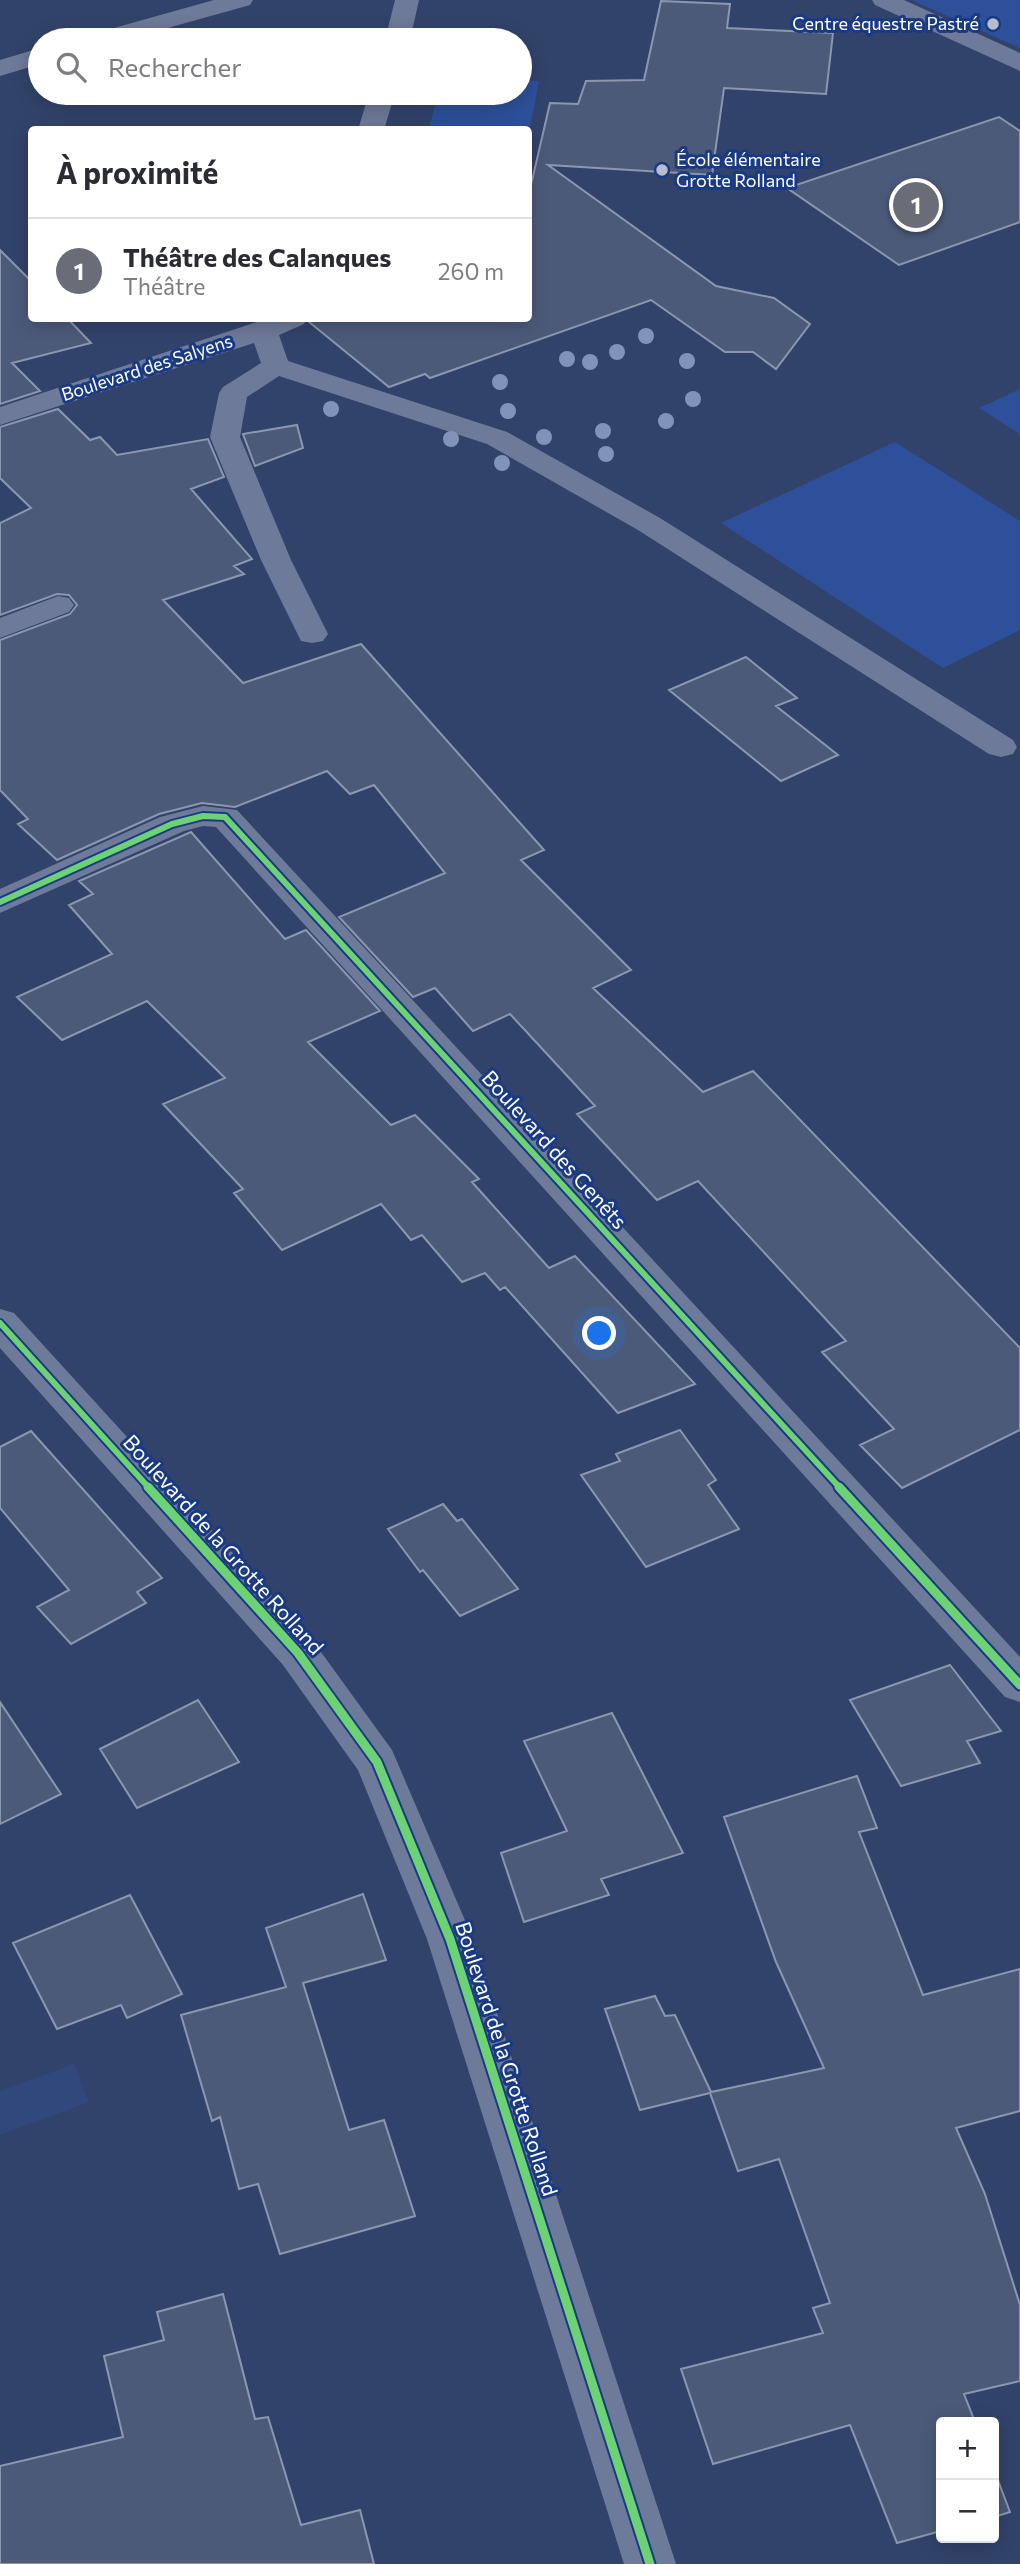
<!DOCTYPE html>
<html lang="fr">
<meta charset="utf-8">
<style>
:root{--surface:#fff;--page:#f7f7f7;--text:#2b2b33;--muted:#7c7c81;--line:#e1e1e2;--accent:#6a6d77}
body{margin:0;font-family:Commissioner,sans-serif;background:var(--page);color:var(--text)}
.controls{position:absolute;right:21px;bottom:21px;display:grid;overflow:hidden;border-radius:7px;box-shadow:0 4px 18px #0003}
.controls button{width:63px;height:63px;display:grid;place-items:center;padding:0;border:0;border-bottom:2px solid var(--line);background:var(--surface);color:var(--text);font:35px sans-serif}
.you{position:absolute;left:600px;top:1334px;width:24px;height:24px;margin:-18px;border:5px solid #fff;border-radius:50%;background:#1a73e8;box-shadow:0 0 0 10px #1a73e833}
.badge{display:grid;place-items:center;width:46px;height:46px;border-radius:50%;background:var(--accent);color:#fff;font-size:23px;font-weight:700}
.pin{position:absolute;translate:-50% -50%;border:4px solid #fff;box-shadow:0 2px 7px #0006}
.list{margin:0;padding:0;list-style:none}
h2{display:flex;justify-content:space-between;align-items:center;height:91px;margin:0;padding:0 28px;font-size:30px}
h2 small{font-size:23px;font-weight:400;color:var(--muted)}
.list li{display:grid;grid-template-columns:46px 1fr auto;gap:21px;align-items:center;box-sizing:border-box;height:105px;padding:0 28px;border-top:2px solid var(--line)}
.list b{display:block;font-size:26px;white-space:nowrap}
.list p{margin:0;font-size:23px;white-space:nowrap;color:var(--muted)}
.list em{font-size:23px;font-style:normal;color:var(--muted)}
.icon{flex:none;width:38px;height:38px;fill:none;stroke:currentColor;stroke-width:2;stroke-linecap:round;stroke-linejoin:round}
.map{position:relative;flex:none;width:1020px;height:2564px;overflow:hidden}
.search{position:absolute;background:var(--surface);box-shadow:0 4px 18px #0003;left:28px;top:28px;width:504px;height:77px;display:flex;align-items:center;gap:18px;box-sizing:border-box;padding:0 24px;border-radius:38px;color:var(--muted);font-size:26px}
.panel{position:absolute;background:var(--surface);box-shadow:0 4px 18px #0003;left:28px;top:126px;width:504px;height:196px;border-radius:7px}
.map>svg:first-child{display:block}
.green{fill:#2e509b}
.water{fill:#30487c}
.building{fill:#4c5a7a;stroke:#8c97af;stroke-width:2}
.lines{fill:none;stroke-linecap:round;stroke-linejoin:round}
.minor{fill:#6e7a99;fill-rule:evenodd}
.cycleway-far1-casing{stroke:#1a3a83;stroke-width:10}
.cycleway-casing{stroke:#1a3a83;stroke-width:13}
.cycleway-far1{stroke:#6cd273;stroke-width:6}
.cycleway{stroke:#6cd273;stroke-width:9}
.tree{fill:#8293b9}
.poi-dot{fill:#b7bdcb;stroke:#1a3a83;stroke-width:2.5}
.labels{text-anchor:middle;stroke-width:6;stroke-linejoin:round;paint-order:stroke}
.far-poi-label{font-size:18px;fill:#fff;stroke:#1a3a83;text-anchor:end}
.far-street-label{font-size:18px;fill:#fff;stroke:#1a3a83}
.street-label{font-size:21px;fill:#fff;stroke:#1a3a83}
</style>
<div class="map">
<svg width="1020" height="2564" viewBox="0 0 1020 2564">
<rect width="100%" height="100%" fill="#32436b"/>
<!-- green -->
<path class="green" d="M911,0H1020V48Z
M520,80L539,81L529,132L429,129L438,93H520Z
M1020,389V434L979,408Z
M895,442L1020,521V630L943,668L721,523Z"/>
<!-- water -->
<path class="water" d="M74,2064L89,2102L0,2135V2091Z"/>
<!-- building -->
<path class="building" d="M661,1L730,4L727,28L833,33L826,94L724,88L712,175L548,165L716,286L774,298L810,324L776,369L753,352H725L651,300L430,378L425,374L389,387L309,322L310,318H528V198L550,103L578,104L586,81L644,80Z
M999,117L1020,131V222L899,265L787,188Z
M0,250L32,282V318H67L91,343L12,363L40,391L0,404Z
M58,409L90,440L100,437L117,455L208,439L224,477L191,489L252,559L234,566L244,574L163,600L243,683L361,644L544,850L521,860L631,970L593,988L703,1092L753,1071L1020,1348V1430L902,1488L860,1445L894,1429L822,1352L846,1341L698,1181L657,1200L577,1114L595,1106L510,1014L473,1031L435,988L413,997L339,917L445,873L374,785L350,794L327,771L235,807L202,803L159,814L57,860L18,824L28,819L0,790V640L70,614L77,605L69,595L57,594L0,615V523L31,508L0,478V427Z
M297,425L303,448L255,466L243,434Z
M746,657L797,698L776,706L838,755L781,781L669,690Z
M191,832L285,939L306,930L380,1011L308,1042L391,1125L415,1115L479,1179L472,1182L549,1268L575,1256L695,1384L618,1413L505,1287L500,1290L485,1273L462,1282L422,1235L411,1240L381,1204L282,1250L234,1193L243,1189L163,1104L225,1078L147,1001L62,1040L17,997L112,954L69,905L93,894L79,881Z
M680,1430L716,1480L708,1485L739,1529L646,1567L581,1475L620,1461L616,1454Z
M31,1431L162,1578L137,1592L146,1603L71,1644L37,1607L69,1590L0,1508V1447Z
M443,1504L457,1521L462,1519L518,1589L460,1616L423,1570L420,1572L388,1529Z
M950,1665L1001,1731L967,1741L980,1763L901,1786L850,1700Z
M198,1700L239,1762L137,1808L100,1749Z
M0,1702L61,1794L0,1824Z
M612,1713L683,1853L601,1879L609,1895L524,1922L501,1853L567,1831L524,1741Z
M857,1776L877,1828L859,1832L923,1995L1020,1969V2111L956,2128L985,2194L1020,2305V2381L964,2394L975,2422H941V2531L897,2543L850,2425L713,2464L681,2369L823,2333L813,2308L830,2303L779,2159L738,2171L710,2093L640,2110L605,2009L655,1996L665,2016L675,2015L711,2092L824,2068L776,1962L724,1817Z
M363,1894L386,1960L303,1983L349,2130L384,2120L415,2216L280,2254L258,2184L239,2189L220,2117L212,2121L181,2015L286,1987L266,1928Z
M130,1895L182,1994L127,2018L121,2005L57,2029L13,1943Z
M223,2294L255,2419L268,2417L301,2525L360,2510L374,2564H0V2466L123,2437L104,2356L164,2340L157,2312Z
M994,2470L1010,2512L994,2517Z"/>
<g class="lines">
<!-- minor -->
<path class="minor" d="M214,0H253L250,5L125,40H85L89,35Z
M395,0H419L410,40H385Z
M872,0H904L1020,53V71L875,5Z
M40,48V64L0,76V60Z
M369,93H395L384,130H358Z
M269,318H308L304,324L279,335L288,361L507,432L660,518L1013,740L1017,747L1013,754L1001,757L989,754L638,530L487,444L279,376L247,397L240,437L291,560L328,634L323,641L312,643L301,641L261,560L210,437L219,393L223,387L261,363L254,343L0,425V407Z
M58,596L69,598L74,605L69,612L0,638V618Z
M203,806L237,810L1020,1657V1702L1005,1697L216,827L203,826L184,831L0,913V889L160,817Z
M0,1309L14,1313L313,1641L392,1750L473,1939L676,2564H624L427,1939L358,1770L283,1665L0,1348Z"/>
<defs>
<path id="cycleway-far1" d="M0,902L172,824L203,816L225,817L841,1489
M0,1323L150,1489"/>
<path id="cycleway" d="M148,1487L298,1653L377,1762L450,1939L650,2564
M839,1487L1020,1685"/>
</defs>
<!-- cycleway-far1 casing -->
<use href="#cycleway-far1" class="cycleway-far1-casing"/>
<!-- cycleway casing -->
<use href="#cycleway" class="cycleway-casing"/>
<!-- cycleway-far1 -->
<use href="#cycleway-far1" class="cycleway-far1"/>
<!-- cycleway -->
<use href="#cycleway" class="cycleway"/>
</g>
<!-- trees -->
<g class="tree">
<circle cx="646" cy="336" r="8"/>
<circle cx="617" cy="352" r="8"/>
<circle cx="567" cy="359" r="8"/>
<circle cx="687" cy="361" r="8"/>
<circle cx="590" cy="362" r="8"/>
<circle cx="500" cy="382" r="8"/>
<circle cx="693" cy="399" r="8"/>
<circle cx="331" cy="409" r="8"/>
<circle cx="508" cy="411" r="8"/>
<circle cx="666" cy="421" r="8"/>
<circle cx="603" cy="431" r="8"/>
<circle cx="544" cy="437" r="8"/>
<circle cx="451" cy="439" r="8"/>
<circle cx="606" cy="454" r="8"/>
<circle cx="502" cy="463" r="8"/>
</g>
<!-- markers -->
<g class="poi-dot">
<circle cx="993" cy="24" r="7"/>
<circle cx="662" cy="170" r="7"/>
</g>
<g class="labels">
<!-- far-poi labels -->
<g class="far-poi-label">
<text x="979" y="30">Centre équestre Pastré</text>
<text x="676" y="166" text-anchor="start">École élémentaire<tspan x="676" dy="21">Grotte Rolland</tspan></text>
</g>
<!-- far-street labels -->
<g class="far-street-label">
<text transform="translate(147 368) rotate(-18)" y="6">Boulevard des Salyens</text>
</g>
<!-- street labels -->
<g class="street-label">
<text transform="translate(554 1150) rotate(48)" y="7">Boulevard des Genêts</text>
<text transform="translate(223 1545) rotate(48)" y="7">Boulevard de la Grotte Rolland</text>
<text transform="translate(506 2059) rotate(72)" y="7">Boulevard de la Grotte Rolland</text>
</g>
</g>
</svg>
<div class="controls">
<button>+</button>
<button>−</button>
</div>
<div class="you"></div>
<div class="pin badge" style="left:916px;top:205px">1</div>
<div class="search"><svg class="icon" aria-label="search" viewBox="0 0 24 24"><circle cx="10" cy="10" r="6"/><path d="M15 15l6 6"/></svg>Rechercher</div>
<section class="panel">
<h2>À proximité<small></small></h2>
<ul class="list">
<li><span class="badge">1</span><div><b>Théâtre des Calanques</b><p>Théâtre</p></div><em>260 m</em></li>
</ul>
</section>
</div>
